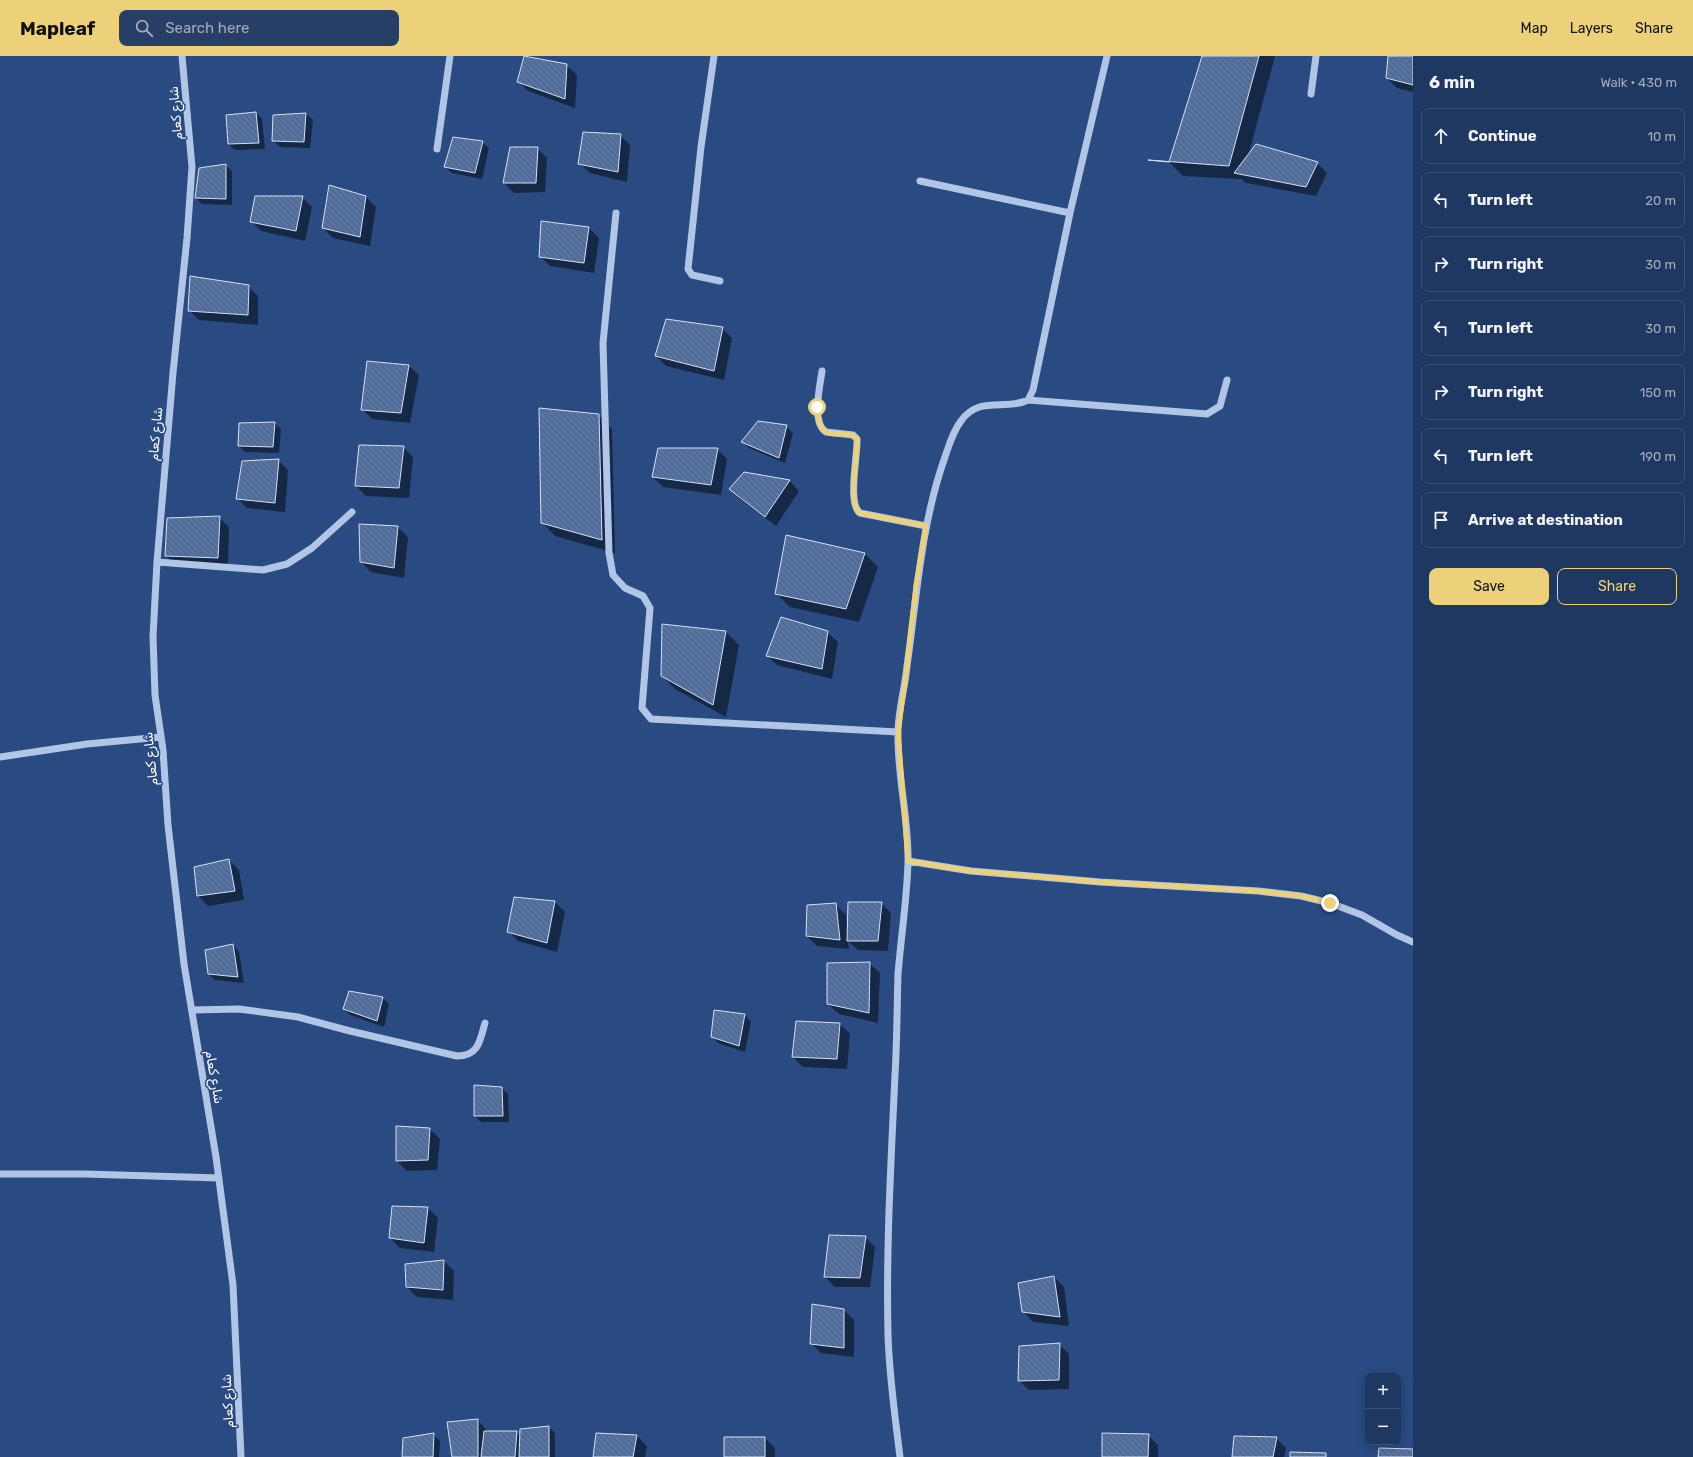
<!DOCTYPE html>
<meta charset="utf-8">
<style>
:root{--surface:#1f3861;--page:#273f67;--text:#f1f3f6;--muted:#a1acbd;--line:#3c5276;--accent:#edd178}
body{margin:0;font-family:Rubik,"Noto Naskh Arabic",sans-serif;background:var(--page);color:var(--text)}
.controls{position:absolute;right:12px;bottom:12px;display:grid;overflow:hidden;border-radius:8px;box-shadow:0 2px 10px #0003}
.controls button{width:36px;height:36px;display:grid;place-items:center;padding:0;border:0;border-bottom:1px solid var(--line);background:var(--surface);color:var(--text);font:20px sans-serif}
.stop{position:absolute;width:12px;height:12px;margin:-9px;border:3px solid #edd178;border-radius:50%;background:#fff}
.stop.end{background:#edd178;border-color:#fff;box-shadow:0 1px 4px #0008}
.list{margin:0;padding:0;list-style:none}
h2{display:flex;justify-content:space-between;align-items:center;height:52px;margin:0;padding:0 16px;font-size:17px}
h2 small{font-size:13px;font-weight:400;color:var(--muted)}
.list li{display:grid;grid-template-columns:26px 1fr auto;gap:12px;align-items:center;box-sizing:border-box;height:56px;margin:0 8px 8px;padding:0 8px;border:1px solid var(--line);border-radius:8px}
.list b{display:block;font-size:15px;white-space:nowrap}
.list em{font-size:13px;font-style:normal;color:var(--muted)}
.actions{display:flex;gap:8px;padding:12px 16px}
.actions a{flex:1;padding:9px 0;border:1px solid var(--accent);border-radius:8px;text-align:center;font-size:14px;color:var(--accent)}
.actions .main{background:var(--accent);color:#111}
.icon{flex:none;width:22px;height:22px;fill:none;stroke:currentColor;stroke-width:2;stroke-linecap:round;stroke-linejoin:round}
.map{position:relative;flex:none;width:1413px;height:1401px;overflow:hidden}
header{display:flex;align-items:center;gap:24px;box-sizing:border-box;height:56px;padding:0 20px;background:var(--accent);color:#111}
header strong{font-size:19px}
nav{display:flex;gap:22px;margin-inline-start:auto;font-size:14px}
.search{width:280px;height:36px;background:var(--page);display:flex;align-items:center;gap:10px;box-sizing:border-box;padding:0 14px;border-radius:8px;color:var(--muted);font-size:15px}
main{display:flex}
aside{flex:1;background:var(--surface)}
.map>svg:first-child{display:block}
.shadow{fill:#0007}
.building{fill:url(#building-back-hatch);stroke:#d4e1f5}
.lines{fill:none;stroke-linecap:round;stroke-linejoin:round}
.minor{stroke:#b1c6e6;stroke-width:7}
.route{stroke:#edd178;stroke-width:5}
.labels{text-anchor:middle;stroke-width:3;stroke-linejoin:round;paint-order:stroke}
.street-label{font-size:13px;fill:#fff;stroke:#294b81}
</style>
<header>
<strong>Mapleaf</strong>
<div class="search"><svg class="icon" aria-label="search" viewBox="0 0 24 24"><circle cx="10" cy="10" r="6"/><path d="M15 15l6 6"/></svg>Search here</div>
<nav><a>Map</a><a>Layers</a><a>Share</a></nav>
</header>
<main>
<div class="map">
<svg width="1413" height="1401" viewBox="0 0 1413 1401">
<defs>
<pattern id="building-back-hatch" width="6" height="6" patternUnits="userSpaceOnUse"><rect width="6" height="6" fill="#5274a9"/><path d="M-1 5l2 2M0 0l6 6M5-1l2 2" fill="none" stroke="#4f5e76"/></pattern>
</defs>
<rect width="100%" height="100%" fill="#294b81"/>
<!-- shadow -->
<path class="shadow" d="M525,0L566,9L577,19L575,52L528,35L518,25Z
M1203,0H1275L1248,101L1317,107L1327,117L1316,140L1246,127L1241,123L1183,120L1169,106Z
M1389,0H1413V36L1397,32L1387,22Z
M256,57L262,63L265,93L235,94L228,88Z
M306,58L313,64L310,92L280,91L273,84L274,60Z
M620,79L630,89L627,126L590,117L579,107Z
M482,86L489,92L482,123L452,117L445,111Z
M537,92L547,102L545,136L514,137L504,127Z
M225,109L232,115V149L202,148L196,142Z
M302,141L312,151L305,185L261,175L251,165Z
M366,141L376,151L370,190L333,182L323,172Z
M589,172L599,182L594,217L550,210L540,200Z
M248,230L258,240V269L199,264L189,254Z
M722,272L732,282L724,324L666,310L656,300Z
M409,310L419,319L410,367L372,363L362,353Z
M598,359L612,373L615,497L555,480L542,466Z
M275,367L281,373L279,397L245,396L239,389Z
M786,370L793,377L785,407L749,392L742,386Z
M360,390L403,391L413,401L409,442L366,440L356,430Z
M717,393L727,403L721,439L663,431L653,421Z
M278,404L288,414L285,456L247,452L237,442Z
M744,417L790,425L799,435L776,470L740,443L731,433Z
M219,461L229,471L228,511L176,510L166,500Z
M360,469L398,471L408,481L404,522L371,516L361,506Z
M865,498L878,511L859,566L790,551L776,537Z
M725,575L739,589L726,661L675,633L662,620Z
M827,576L838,586L832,623L777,609L767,599Z
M229,804L239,814L244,844L208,850L198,840Z
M555,846L565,856L557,896L518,885L508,875Z
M881,847L891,857L888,895L858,894L848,885L849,893L817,890L807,880L836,849L846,859L847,870H848Z
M233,889L239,896L244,927L215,924L209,918Z
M870,908L880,917L878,967L839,958L828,948Z
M350,937L383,942L389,948L384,971L350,959L344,953Z
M715,955L745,959L751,966L745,996L718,987L712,980Z
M797,966L840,968L850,978L847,1013L803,1011L793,1001Z
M501,1032L508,1038L509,1066H481L475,1060Z
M430,1073L440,1083L437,1114L407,1115L397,1105Z
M428,1152L438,1162L434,1196L400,1192L390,1182Z
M865,1181L875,1191L870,1231H835L825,1221Z
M444,1205L454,1215L453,1244L417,1241L407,1231Z
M1054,1221L1064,1231L1069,1270L1033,1266L1023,1255Z
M844,1254L854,1264V1301L821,1297L811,1287Z
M1059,1288L1069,1298V1333L1029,1334L1019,1324Z
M478,1364L488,1376H516L521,1381L549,1371L555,1377V1401H453Z
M433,1378L440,1385L439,1401H403Z
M1148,1379L1158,1389V1401H1103Z
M637,1380L647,1390L645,1401H594Z
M765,1382L775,1392V1401H725Z
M1276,1382L1286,1392L1284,1401H1233Z"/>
<!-- building -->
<path class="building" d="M524,0L567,8L565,43L517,26Z
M1202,0H1259L1229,110L1148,104L1169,106Z
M1388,0H1413V29L1386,22Z
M256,56L259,87L228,88L226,59Z
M306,57L304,86L272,85L273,59Z
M583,76L621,78L618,116L578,108Z
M453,81L483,85L475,117L444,111Z
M1256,88L1318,106L1306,131L1234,117Z
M510,91H538L536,127H503Z
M226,108V143L195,142L199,112Z
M329,129L366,140L360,181L322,172Z
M255,140H303L296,175L250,166Z
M541,165L589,171L584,207L539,201Z
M190,220L249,229L248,259L188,255Z
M666,263L723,271L714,315L655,300Z
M367,305L409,309L401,357L361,354Z
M539,352L599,358L602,484L541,467Z
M758,365L787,369L779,402L741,386Z
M275,366L273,391L238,390L239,367Z
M359,389L404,390L399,432L355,430Z
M658,392H718L711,429L652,421Z
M279,403L275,447L236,443L242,405Z
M744,416L790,424L765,461L729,433Z
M220,460L218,502L165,500L167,462Z
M359,468L398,470L394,512L360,506Z
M786,479L865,497L846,553L775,538Z
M781,561L828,575L822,613L766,600Z
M662,568L726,575L713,649L661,620Z
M229,803L235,835L197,840L194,811Z
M514,841L555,845L547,887L507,876Z
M848,846H882L878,885H847Z
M836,847L840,884L806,880L807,849Z
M233,888L238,921L208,918L205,894Z
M870,906L869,957L827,948V907Z
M349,935L383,941L377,965L343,953Z
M714,954L745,958L739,990L711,981Z
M796,965L840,967L837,1003L792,1001Z
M474,1029L502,1031L503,1060H474Z
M396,1070L430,1072L428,1104L396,1105Z
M392,1150L428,1151L424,1187L389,1182Z
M829,1179L866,1180L860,1222L824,1221Z
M444,1204L443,1234L406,1231L405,1208Z
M1054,1220L1060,1261L1022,1256L1018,1227Z
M812,1248L844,1253V1292L810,1288Z
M1060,1287L1059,1324L1018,1325L1019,1290Z
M478,1363V1401H452L447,1366Z
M549,1370V1401H519L520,1373Z
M484,1375H517L515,1401H481Z
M434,1377L433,1401H402L403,1382Z
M596,1377L637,1379L633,1401H593Z
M1102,1377L1149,1378L1148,1401H1102Z
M1234,1380L1277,1381L1273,1401H1232Z
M724,1381H765V1401H724Z
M1379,1392L1413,1393V1401H1378Z
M1290,1396L1326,1397V1401H1290Z"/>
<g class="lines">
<!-- minor -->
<path class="minor" d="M182,0L192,111L187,182L173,317L157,506L153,581L155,639L163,694L168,769L184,908L216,1101L233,1229L241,1401
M714,0L701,91L688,213L692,219L720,225
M1311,38L1316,0
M437,93L450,0
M920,125L1070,157
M616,157L603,287L609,497L613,519L625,532L643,540L650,552L642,652L651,663L898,676
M822,315C820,330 811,367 826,376L853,379L857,383C858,398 847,448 860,457L926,470
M1028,344L1033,334L1070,157L1107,0
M157,506L263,514L287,508L312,492L352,456
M0,701L87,688L161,681
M908,805L971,815L1100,826L1258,835L1301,840L1330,847L1362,859L1397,879L1413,886
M192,954L239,953L298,961L350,975L457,1000C479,1000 480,984 485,967
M0,1118H85L219,1122
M900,1401C895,1360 889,1319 888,1278C886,1191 891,1106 895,1019C897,986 897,952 898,918C901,881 907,843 908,806C909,763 897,720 898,677C898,655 905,632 907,610C917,540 921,468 945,401C949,389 953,375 961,365C979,339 1005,355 1028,344L1207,358L1220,350L1227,324"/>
</g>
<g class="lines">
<!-- route -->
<path class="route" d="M817,351C818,357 818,364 821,370C827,385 849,372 857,383C858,398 847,448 860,457L926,470L916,529L907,610L898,676L908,805L971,815L1100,826L1258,835L1301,840L1330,847"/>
</g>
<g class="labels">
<!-- street labels -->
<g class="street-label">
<text transform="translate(175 57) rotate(-95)" y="5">شارع كعام</text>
<text transform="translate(155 378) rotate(-85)" y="5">شارع كعام</text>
<text transform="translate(150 703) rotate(-96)" y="5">شارع كعام</text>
<text transform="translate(215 1021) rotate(80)" y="5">شارع كعام</text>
<text transform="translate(227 1345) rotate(-93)" y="5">شارع كعام</text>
</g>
</g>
</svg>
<div class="controls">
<button>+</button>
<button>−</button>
</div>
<div class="stop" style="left:817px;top:351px"></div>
<div class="stop end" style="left:1330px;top:847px"></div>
</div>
<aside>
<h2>6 min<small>Walk · 430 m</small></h2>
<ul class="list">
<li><svg class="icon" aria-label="ahead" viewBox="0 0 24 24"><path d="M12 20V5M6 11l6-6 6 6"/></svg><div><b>Continue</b></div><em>10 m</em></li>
<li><svg class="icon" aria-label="left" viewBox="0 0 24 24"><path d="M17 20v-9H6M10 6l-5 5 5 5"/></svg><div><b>Turn left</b></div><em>20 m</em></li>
<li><svg class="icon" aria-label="right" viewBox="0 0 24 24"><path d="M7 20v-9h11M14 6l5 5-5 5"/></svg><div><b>Turn right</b></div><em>30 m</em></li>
<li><svg class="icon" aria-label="left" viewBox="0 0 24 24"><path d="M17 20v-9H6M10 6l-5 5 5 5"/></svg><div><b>Turn left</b></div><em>30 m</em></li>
<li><svg class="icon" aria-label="right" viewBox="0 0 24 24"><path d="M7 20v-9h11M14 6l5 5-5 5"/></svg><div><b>Turn right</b></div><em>150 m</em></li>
<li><svg class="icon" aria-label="left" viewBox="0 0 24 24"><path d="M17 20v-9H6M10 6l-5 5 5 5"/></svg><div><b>Turn left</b></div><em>190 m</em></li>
<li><svg class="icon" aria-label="arrive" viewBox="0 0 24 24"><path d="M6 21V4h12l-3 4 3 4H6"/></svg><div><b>Arrive at destination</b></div></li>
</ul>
<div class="actions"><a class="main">Save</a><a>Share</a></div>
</aside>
</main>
